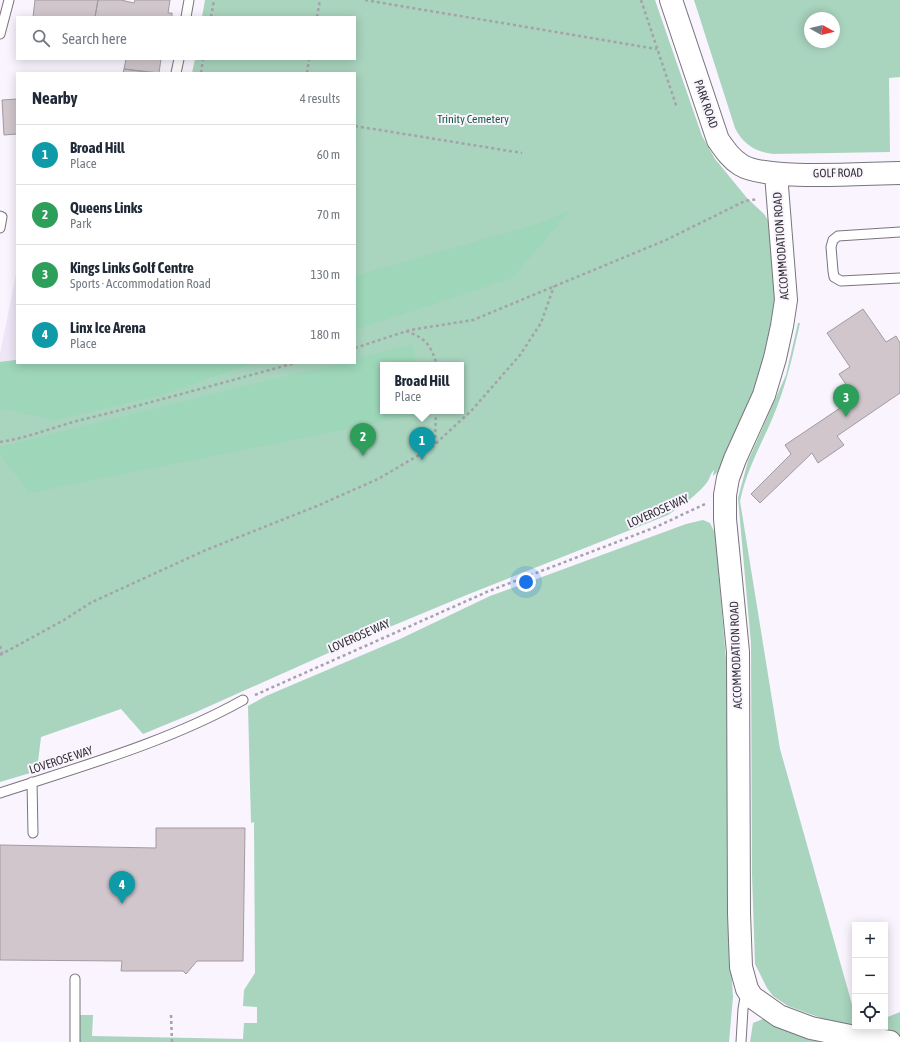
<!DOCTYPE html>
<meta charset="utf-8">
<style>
:root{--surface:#fff;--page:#f2f2f3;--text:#1f2937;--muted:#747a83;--line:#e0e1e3;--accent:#db2777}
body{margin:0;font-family:"Asap Condensed",sans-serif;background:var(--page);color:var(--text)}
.controls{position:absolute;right:12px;bottom:12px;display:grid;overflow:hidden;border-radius:0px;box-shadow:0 2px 10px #0003}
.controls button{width:36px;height:36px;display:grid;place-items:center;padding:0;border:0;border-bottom:1px solid var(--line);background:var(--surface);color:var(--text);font:20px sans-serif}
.compass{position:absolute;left:804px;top:12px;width:36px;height:36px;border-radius:50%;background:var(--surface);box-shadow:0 2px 10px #0003;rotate:98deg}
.you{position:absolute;left:526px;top:582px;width:14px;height:14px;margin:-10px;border:3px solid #fff;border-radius:50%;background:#1a73e8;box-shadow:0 0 0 6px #1a73e833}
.badge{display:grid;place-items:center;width:26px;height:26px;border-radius:50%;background:var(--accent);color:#fff;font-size:13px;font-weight:700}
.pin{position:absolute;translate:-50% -33px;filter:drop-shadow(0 1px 2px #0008)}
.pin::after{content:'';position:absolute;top:21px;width:14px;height:12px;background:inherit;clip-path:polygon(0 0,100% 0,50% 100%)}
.popup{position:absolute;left:380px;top:362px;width:84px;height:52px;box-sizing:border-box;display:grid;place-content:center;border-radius:0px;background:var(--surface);filter:drop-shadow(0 1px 3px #0005);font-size:13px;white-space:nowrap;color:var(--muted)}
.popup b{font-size:15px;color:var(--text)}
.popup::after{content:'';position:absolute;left:50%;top:100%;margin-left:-8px;border:8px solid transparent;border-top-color:var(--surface)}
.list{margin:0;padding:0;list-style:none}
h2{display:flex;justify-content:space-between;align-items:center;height:52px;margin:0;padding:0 16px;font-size:17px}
h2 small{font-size:13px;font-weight:400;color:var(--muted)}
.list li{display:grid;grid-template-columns:26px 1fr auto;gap:12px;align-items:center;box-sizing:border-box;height:60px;padding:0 16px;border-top:1px solid var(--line)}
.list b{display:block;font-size:15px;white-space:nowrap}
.list p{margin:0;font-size:13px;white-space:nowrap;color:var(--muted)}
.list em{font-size:13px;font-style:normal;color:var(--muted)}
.icon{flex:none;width:22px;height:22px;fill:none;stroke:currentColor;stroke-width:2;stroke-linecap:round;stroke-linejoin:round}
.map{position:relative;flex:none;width:900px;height:1042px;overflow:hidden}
.search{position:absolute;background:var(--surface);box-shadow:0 2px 10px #0003;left:16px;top:16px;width:340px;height:44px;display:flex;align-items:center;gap:10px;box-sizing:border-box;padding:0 14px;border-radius:0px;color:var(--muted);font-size:15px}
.panel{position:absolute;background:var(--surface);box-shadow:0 2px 10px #0003;left:16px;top:72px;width:340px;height:292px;border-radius:0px}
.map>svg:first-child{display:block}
.built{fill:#eee6f7}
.green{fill:#a9d4be;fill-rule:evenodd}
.forest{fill:#9dd6b9}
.building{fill:#d0c6cc;stroke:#a49ba1}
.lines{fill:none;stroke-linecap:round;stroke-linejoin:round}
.service-casing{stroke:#79757d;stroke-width:11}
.tertiary-casing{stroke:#79757d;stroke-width:24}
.path{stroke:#a5a2a9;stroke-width:2.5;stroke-dasharray:3 3;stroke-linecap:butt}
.service{stroke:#fff;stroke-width:9}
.tertiary{stroke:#fff;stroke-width:22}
.labels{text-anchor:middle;stroke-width:4;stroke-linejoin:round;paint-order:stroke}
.street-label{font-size:12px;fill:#353337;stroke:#f9f4fe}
.park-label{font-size:12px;fill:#165a3f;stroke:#f9f4fe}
</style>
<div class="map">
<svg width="900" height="1042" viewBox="0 0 900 1042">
<rect width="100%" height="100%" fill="#f9f4fe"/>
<!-- built -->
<path class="built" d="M17,269V360L0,362V354Z"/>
<!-- green -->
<path class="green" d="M205,0H655L702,136L715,159L747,198L764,214L777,234L776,344L724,466L713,476L714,470C710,474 710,478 708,481C698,495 681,506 668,515L469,594L344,646L194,713L143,734L121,709L41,737L37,771L0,782V362L17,360V363H355V73H192L195,59H355V17H202ZM383,365H461V411H383Z
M694,0H900V77L889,78L890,152L773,154C755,152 743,144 735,128ZM810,18H834V42H810Z
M798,323H800C793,355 786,386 773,417C761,445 746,471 740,501L780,749L855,1015V1027L859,1029L885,1027V1018L900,1012V1036L859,1029L832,1022L788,1006L773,996L767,988L755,964L752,875L751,644L738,498L748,461L786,375Z
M703,520L710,523L715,533L728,682V918L733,997L729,1042H75V1015H93L92,1036L243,1039L244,1023H257V1007L243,1006L244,990L255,973L254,822L251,823L248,706L266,696L400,639L490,596L686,524Z
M763,1019H766L832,1042H750L753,1023Z"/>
<!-- forest -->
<path class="forest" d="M570,211L512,278L355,330V276L537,224Z
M412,345L416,365H383V411H427V413L29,493L0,453V447L340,363H355V359Z
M17,360V363H255L161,395L55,420L0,408V362Z"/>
<!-- building -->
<path class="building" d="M35,0H98L95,17H33Z
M98,0H121L134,3L135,0H170L168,13H172V17H95Z
M126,59H161L159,73L124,69Z
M124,69L153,73H123Z
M17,99V134L4,135L2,100Z
M863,309L886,342L896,336L900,343V393L837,436L844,445L818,463L812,453L760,503L751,494L791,454L785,445L855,398L839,374L850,367L827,333Z
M156,828H245L243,961H197L186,974L183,971H121L122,961L0,960V845L156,848Z"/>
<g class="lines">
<defs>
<path id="service" d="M186,17L189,0
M0,34L9,0
M176,73L179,59
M0,216L2,217L0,228
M900,232L838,236L833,240L831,247L833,271L834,277L841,281L900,278
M32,782L33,833
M0,793C82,766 168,742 243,700
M75,1042V979
M741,1042L743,1009L746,992"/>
<path id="tertiary" d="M671,0L718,140C725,150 731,159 741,165C766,181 867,173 900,173
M776,174L786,300L782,326L775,358L764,395L735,459L728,478L725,495V519L738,652L739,913L741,967L747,989L752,997L779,1016L811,1028L855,1037L890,1042"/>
</defs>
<!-- service casing -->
<use href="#service" class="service-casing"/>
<!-- tertiary casing -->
<use href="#tertiary" class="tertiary-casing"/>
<!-- path -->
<path class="path" d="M365,0L657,49
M641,0L677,108
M211,17L214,0
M317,17L320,0
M201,73L203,59
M307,73L309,59
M355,126L522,153
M406,331C427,339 430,344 437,365
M355,348L410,330L473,320L666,240L745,201L758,199
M0,442C27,438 51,428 77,421C150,403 222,383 295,363
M435,444L436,411
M0,646L2,654
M0,655L64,620L92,602L206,550L317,506L378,479L431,448L472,410L520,355L541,323L554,286
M255,695L489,591L656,527L705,504
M171,1015L172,1042"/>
<!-- service -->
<use href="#service" class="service"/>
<!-- tertiary -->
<use href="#tertiary" class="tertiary"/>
</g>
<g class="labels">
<!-- street labels -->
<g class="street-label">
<text transform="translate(706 104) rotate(71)" y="4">PARK ROAD</text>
<text transform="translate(838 173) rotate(-1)" y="4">GOLF ROAD</text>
<text transform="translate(781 246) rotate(-94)" y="4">ACCOMMODATION ROAD</text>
<text transform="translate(658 511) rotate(-24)" y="4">LOVEROSE WAY</text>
<text transform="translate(359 636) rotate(-24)" y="4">LOVEROSE WAY</text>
<text transform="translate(736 655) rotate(-92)" y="4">ACCOMMODATION ROAD</text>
<text transform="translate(61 760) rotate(-18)" y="4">LOVEROSE WAY</text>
</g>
<!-- park labels -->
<g class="park-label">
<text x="473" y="123">Trinity Cemetery</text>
</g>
</g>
</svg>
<div class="controls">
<button>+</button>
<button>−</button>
<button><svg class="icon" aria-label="locate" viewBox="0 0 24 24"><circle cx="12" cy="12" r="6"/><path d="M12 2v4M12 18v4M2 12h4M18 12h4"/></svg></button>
</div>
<svg class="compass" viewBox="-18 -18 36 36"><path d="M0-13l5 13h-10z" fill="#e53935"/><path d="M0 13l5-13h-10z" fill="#747a83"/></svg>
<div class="you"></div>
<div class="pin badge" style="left:422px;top:460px;background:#0f9aa8">1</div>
<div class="popup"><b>Broad Hill</b>Place</div>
<div class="pin badge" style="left:363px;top:456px;background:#2e9e5b">2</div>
<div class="pin badge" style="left:846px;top:417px;background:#2e9e5b">3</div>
<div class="pin badge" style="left:122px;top:904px;background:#0f9aa8">4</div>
<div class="search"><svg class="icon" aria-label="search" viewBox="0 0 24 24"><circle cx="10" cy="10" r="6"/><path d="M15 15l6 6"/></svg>Search here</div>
<section class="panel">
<h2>Nearby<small>4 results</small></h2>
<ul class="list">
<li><span class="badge" style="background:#0f9aa8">1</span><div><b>Broad Hill</b><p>Place</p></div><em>60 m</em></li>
<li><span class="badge" style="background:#2e9e5b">2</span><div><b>Queens Links</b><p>Park</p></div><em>70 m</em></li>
<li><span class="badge" style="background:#2e9e5b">3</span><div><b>Kings Links Golf Centre</b><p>Sports · Accommodation Road</p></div><em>130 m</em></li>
<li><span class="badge" style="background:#0f9aa8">4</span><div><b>Linx Ice Arena</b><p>Place</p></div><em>180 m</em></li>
</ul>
</section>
</div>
